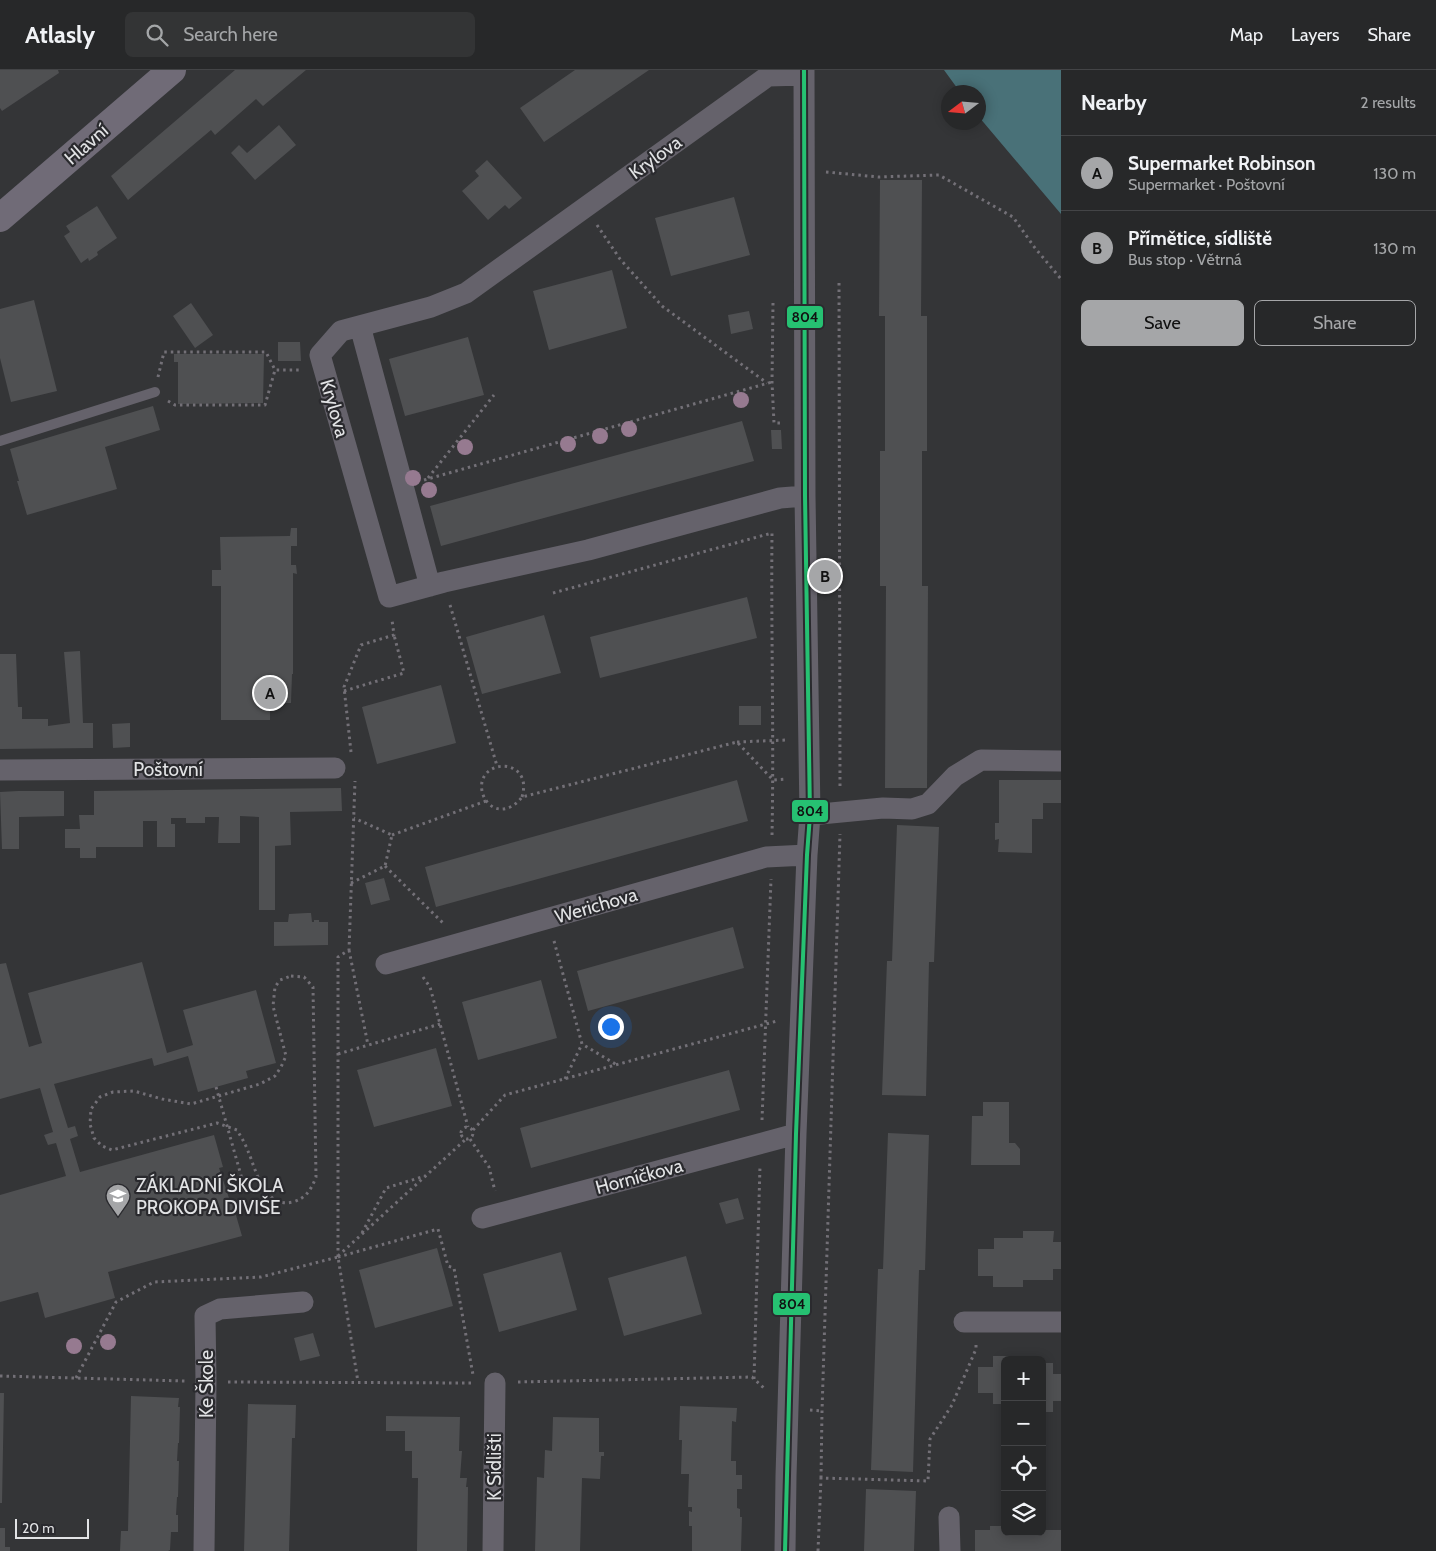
<!DOCTYPE html>
<meta charset="utf-8">
<style>
:root{--surface:#272829;--page:#333435;--text:#f1f3f6;--muted:#a4a6a8;--line:#434446;--accent:#a5a6a8}
body{margin:0;font-family:Cabin,sans-serif;background:var(--page);color:var(--text)}
.controls{position:absolute;right:15px;bottom:15px;display:grid;overflow:hidden;border-radius:8px;box-shadow:0 2px 12px #0003}
.controls button{width:45px;height:45px;display:grid;place-items:center;padding:0;border:0;border-bottom:1px solid var(--line);background:var(--surface);color:var(--text);font:25px sans-serif}
.compass{position:absolute;left:941px;top:15px;width:45px;height:45px;border-radius:50%;background:var(--surface);box-shadow:0 2px 12px #0003;rotate:254deg}
.scale{position:absolute;left:15px;bottom:12px;width:74px;box-sizing:border-box;padding-left:5px;border:2px solid #e2e3e5;border-top:0;font-size:14px;line-height:18px;white-space:nowrap;color:#e2e3e5;-webkit-text-stroke:4px #2a2a2e;paint-order:stroke}
.you{position:absolute;left:610px;top:956px;width:18px;height:18px;margin:-12px;border:4px solid #fff;border-radius:50%;background:#1a73e8;box-shadow:0 0 0 8px #1a73e833}
.badge{display:grid;place-items:center;width:32px;height:32px;border-radius:50%;background:var(--accent);color:#111;font-size:16px;font-weight:700}
.pin{position:absolute;translate:-50% -50%;border:2px solid #fff;box-shadow:0 1px 5px #0006}
.list{margin:0;padding:0;list-style:none}
h2{display:flex;justify-content:space-between;align-items:center;height:65px;margin:0;padding:0 20px;font-size:21px}
h2 small{font-size:16px;font-weight:400;color:var(--muted)}
.list li{display:grid;grid-template-columns:32px 1fr auto;gap:15px;align-items:center;box-sizing:border-box;height:75px;padding:0 20px;border-top:1px solid var(--line)}
.list b{display:block;font-size:19px;white-space:nowrap}
.list p{margin:0;font-size:16px;white-space:nowrap;color:var(--muted)}
.list em{font-size:16px;font-style:normal;color:var(--muted)}
.actions{display:flex;gap:10px;padding:15px 20px}
.actions a{flex:1;padding:11px 0;border:1px solid var(--accent);border-radius:8px;text-align:center;font-size:18px;color:var(--accent)}
.actions .main{background:var(--accent);color:#111}
.icon{flex:none;width:28px;height:28px;fill:none;stroke:currentColor;stroke-width:2;stroke-linecap:round;stroke-linejoin:round}
.map{position:relative;flex:none;width:1061px;height:1481px;overflow:hidden}
header{display:flex;align-items:center;gap:30px;box-sizing:border-box;height:70px;padding:0 25px;background:var(--surface);border-bottom:1px solid var(--line)}
header strong{font-size:24px}
nav{display:flex;gap:28px;margin-inline-start:auto;font-size:18px}
.search{width:350px;height:45px;background:var(--page);display:flex;align-items:center;gap:12px;box-sizing:border-box;padding:0 18px;border-radius:8px;color:var(--muted);font-size:19px}
main{display:flex}
aside{flex:1;background:var(--surface)}
.map>svg:first-child{display:block}
.water{fill:#497178}
.building{fill:#4f5052}
.lines{fill:none;stroke-linecap:round;stroke-linejoin:round}
.path{stroke:#737077;stroke-width:3;stroke-dasharray:2.5 4;stroke-linecap:butt}
.lane{stroke:#65626b;stroke-width:10}
.street{stroke:#65626b;stroke-width:21}
.secondary{stroke:#706b77;stroke-width:28}
.bus-1-casing{stroke:#2a2a2e;stroke-width:8}
.bus-1{stroke:#26c172;stroke-width:4}
.tree{fill:#967a90}
.labels{text-anchor:middle;stroke-width:4.5;stroke-linejoin:round;paint-order:stroke}
.street-label{font-size:19px;fill:#e2e3e5;stroke:#2a2a2e}
.poi-label{font-size:19px;fill:#e2e3e5;stroke:#2a2a2e;text-anchor:start}
.line-badge{stroke:#2a2a2e;stroke-width:2}
.pale-badge-label{font-size:14px;text-anchor:middle;font-weight:bold;fill:#111}
</style>
<header>
<strong>Atlasly</strong>
<div class="search"><svg class="icon" aria-label="search" viewBox="0 0 24 24"><circle cx="10" cy="10" r="6"/><path d="M15 15l6 6"/></svg>Search here</div>
<nav><a>Map</a><a>Layers</a><a>Share</a></nav>
</header>
<main>
<div class="map">
<svg width="1061" height="1481" viewBox="0 0 1061 1481">
<rect width="100%" height="100%" fill="#343537"/>
<!-- water -->
<path class="water" d="M944,0H1061V144L979,47L978,22H960Z"/>
<!-- building -->
<path class="building" d="M0,0H58L59,3L2,41L0,38Z
M235,0H306L263,36L256,29L215,65L211,60L128,130L111,106Z
M575,0H649L544,72L520,38Z
M279,55L296,75L255,110L231,83L239,75L247,83Z
M487,90L522,128L509,139L505,135L488,150L462,121L479,106L475,101Z
M880,110H922L921,246H927V381H922V516H928L927,718H885L886,516H880V381H885V246H879Z
M734,127L750,185L671,206L655,148Z
M97,136L117,168L97,182L98,185L89,191L88,188L81,193L64,166L70,162L66,156Z
M612,200L627,258L549,280L533,221Z
M34,230L57,321L11,332L0,288V239Z
M191,233L213,265L195,278L173,246Z
M749,241L753,259L731,264L728,245Z
M468,267L484,325L405,346L389,289Z
M278,272H300L301,291H278Z
M174,284H264L263,333L178,334V292H174Z
M153,336L160,360L105,377L117,419L27,445L17,411H19L10,379Z
M742,351L754,391L441,476L430,436Z
M771,360H781L782,379H772Z
M291,458H297V476H291V495H296L297,504L293,503V604H292L291,633H270V650H221V516H212V500H221L220,467L290,466Z
M747,527L757,568L600,608L590,567Z
M544,545L561,603L482,624L466,567Z
M80,581L83,653H93V678L0,679V584H16L18,637H22V649H48V656L70,653L64,582Z
M441,615L456,673L377,694L362,637Z
M739,636H761V655H739Z
M130,653V677L113,678L112,654Z
M737,710L748,751L436,837L425,797Z
M999,710H1061V733H1043V749H1032V783L998,782L999,769L995,770V753H999Z
M341,718L342,741L290,742L291,775L275,776V840H259V747L240,746V773H218L219,747H205V753H186V748H171V754H175V777H157V751H143V777H96V788H80V778H65V759H80L79,745H94V721Z
M18,721H64V746L19,747V779H2L0,722Z
M897,755L939,757L934,892H929L926,1026L882,1025L887,891H892Z
M384,808L390,830L371,835L365,813Z
M307,843H311L312,852H314V850H319V852H328V875L274,876V852H288L289,844Z
M733,857L744,898L588,941L577,901Z
M142,892L167,983L193,975L183,940L256,920L276,993L246,1001L248,1008L198,1022L188,986L154,996L152,988L54,1014L68,1058L75,1056L78,1066L70,1069L80,1102L214,1065L223,1097L219,1098L229,1128H231L242,1166L108,1202L115,1228L45,1248L38,1222L0,1232V1125L66,1106L56,1073L48,1075L44,1065L53,1062L40,1018L0,1029V894L6,893L29,977L42,973L28,923Z
M541,910L557,968L478,990L462,932Z
M436,978L452,1036L374,1057L357,1000Z
M729,1000L740,1040L531,1098L520,1058Z
M983,1032H1009V1073H1015L1020,1079V1095H971L972,1046H983Z
M888,1063L929,1065L925,1200H919L913,1402L871,1400L878,1199H883Z
M738,1128L744,1149L726,1154L719,1133Z
M1023,1161H1054L1053,1172H1061V1199H1053V1210H1023V1217H993V1206H978V1179H994V1168H1023Z
M437,1178L453,1236L375,1258L359,1200Z
M561,1182L577,1240L499,1262L483,1204Z
M686,1186L702,1244L624,1266L608,1208Z
M313,1263L320,1286L300,1291L294,1268Z
M993,1286H1023V1290H1005V1334H993V1323H978V1297H993Z
M1042,1293H1053V1304H1061V1331H1053V1342H1042Z
M0,1323H4L2,1433H0Z
M131,1326L179,1328L178,1337H180L179,1373H178L177,1391H179L178,1427H177L176,1445H178V1462H171L170,1480L168,1481H120L121,1461H128Z
M248,1334L296,1335L295,1368H292L289,1481H244Z
M680,1336L737,1338L736,1352L732,1351L731,1391H736V1405H742V1419H737V1438L740,1439V1447H742L741,1481H692V1456H689V1441L692,1442V1437H688L689,1404H681L682,1370H679Z
M386,1346L460,1347L459,1381H462L460,1408H467L466,1417H468L467,1481H417L418,1408H412V1381H405V1361H386Z
M553,1347L599,1348V1382H604V1386H601L600,1409L582,1408L580,1481H535L537,1407L544,1408L545,1380L552,1381Z
M866,1419L916,1421L914,1481H864Z
M990,1456H1005V1462H1042V1460H1061V1481H975V1460H990Z
M0,1458H5V1477H10V1481H0Z"/>
<g class="lines">
<!-- path -->
<path class="path" d="M826,102L878,107L939,105L1013,147L1035,178L1061,209
M597,155L620,189L662,236L767,313
M839,213L840,720
M773,233L772,312L774,353H783
M158,307L164,282H266L275,300H302
M168,331L175,335H265L275,300
M428,408L494,325
M424,410L772,312
M553,523L772,463C771,563 774,664 772,765
M450,535L497,696
M344,621L404,603L394,565
M737,672L786,670
M351,682L344,617L361,575L394,565L392,550
M522,727C534,686 476,688 482,721C483,726 485,730 489,734C500,744 514,738 522,727L737,672L773,710L787,709
M392,765L486,731
M385,796L444,854
M351,813L385,796L392,765L354,748
M554,871L582,974L617,995
M349,880L368,975
M291,906L304,907L313,917L316,1107C311,1120 306,1128 293,1132C264,1139 256,1100 248,1081C245,1073 241,1067 237,1060L217,1053L112,1080L102,1076L94,1068L90,1054L91,1039L100,1027L113,1022L134,1021L162,1029L191,1034L260,1014L275,1006L281,997L286,986L273,936L275,917L280,910Z
M423,907L430,917L468,1057
M338,984L440,954
M565,1009L582,974
M216,1017L246,1123
M762,1050L771,809
M461 1063a6 6 0 1 1 12 0a6 6 0 1 1-12 0Z
M473,1060L505,1025L777,951
M470,1069L489,1097L495,1121
M362,1163L386,1118L425,1106
M338,1186L466,1069
M338,1187V887L349,880L355,711
M338,1187L438,1159L448,1196L454,1198L473,1305
M0,1306L185,1311
M76,1308L116,1232L154,1212L261,1207L338,1187L358,1312
M754,1309L760,1096
M228,1312L472,1313
M518,1312L752,1307L765,1319
M810,1340L822,1341
M821,1408L822,1341L840,764
M818,1481L821,1408L928,1411L930,1369L952,1335L976,1279V1273"/>
<!-- lane -->
<path class="lane" d="M0,371L155,322"/>
<!-- street -->
<path class="street" d="M804,5L768,6L466,223L431,237L341,261L320,285L389,527L444,512L588,480L780,428L805,426
M360,256L430,516
M0,700L335,698
M810,745L883,738L912,739L928,734L955,706L981,690L1061,691
M386,894L766,787L807,785
M482,1148L796,1064
M964,1252H1061
M949,1447L950,1481
M204,1481L206,1312L205,1246L220,1239L303,1232
M493,1481L495,1313
M785,1481L786,1406L796,1064L807,785L810,745L805,426L804,0"/>
<!-- secondary -->
<path class="secondary" d="M0,148L172,0"/>
<defs>
<path id="bus-1" d="M785,1481L796,1064L807,785L810,745L805,426L804,0"/>
</defs>
<!-- bus-1 casing -->
<use href="#bus-1" class="bus-1-casing"/>
<!-- bus-1 -->
<use href="#bus-1" class="bus-1"/>
</g>
<!-- trees -->
<g class="tree">
<circle cx="741" cy="330" r="8"/>
<circle cx="629" cy="359" r="8"/>
<circle cx="600" cy="366" r="8"/>
<circle cx="568" cy="374" r="8"/>
<circle cx="465" cy="377" r="8"/>
<circle cx="413" cy="408" r="8"/>
<circle cx="429" cy="420" r="8"/>
<circle cx="108" cy="1272" r="8"/>
<circle cx="74" cy="1276" r="8"/>
</g>
<!-- icons -->
<defs>
<symbol id="school-pin" viewBox="-11 -11 22 30"><path d="M0 17L-7.5 6A9.5 9.5 0 1 1 7.5 6Z" fill="#a5a6a8" stroke="#2a2a2e"/><path d="M0-5L7-2L0 1L-7-2ZM-4 1L0 2.5L4 1V4Q0 6-4 4Z" fill="#fff"/></symbol>
</defs>
<g fill-rule="evenodd">
<use href="#school-pin" x="104" y="1112" width="28" height="38"/>
</g>
<g class="labels">
<!-- street labels -->
<g class="street-label">
<text transform="translate(86 74) rotate(-41)" y="7">Hlavní</text>
<text transform="translate(655 87) rotate(-36)" y="7">Krylova</text>
<text transform="translate(335 338) rotate(74)" y="7">Krylova</text>
<text x="168" y="706">Poštovní</text>
<text transform="translate(596 835) rotate(-16)" y="7">Werichova</text>
<text transform="translate(639 1106) rotate(-15)" y="7">Horníčkova</text>
<text transform="translate(206 1314) rotate(-90)" y="7">Ke Škole</text>
<text transform="translate(494 1397) rotate(-90)" y="7">K Sídlišti</text>
</g>
<!-- poi labels -->
<g class="poi-label">
<text x="136" y="1122">ZÁKLADNÍ ŠKOLA<tspan x="136" dy="22">PROKOPA DIVIŠE</tspan></text>
</g>
</g>
<g class="line-badge">
<rect x="786" y="235" width="38" height="24" rx="5" fill="#26c172"/>
<rect x="791" y="729" width="38" height="24" rx="5" fill="#26c172"/>
<rect x="772" y="1222" width="39" height="24" rx="5" fill="#26c172"/>
</g>
<g class="pale-badge-label">
<text x="805" y="252">804</text>
<text x="810" y="746">804</text>
<text x="792" y="1239">804</text>
</g>
</svg>
<div class="controls">
<button>+</button>
<button>−</button>
<button><svg class="icon" aria-label="locate" viewBox="0 0 24 24"><circle cx="12" cy="12" r="6"/><path d="M12 2v4M12 18v4M2 12h4M18 12h4"/></svg></button>
<button><svg class="icon" aria-label="layers" viewBox="0 0 24 24"><path d="M12 4l9 5-9 5-9-5zM3 14l9 5 9-5"/></svg></button>
</div>
<svg class="compass" viewBox="-18 -18 36 36"><path d="M0-13l5 13h-10z" fill="#e53935"/><path d="M0 13l5-13h-10z" fill="#a4a6a8"/></svg>
<div class="scale">20 m</div>
<div class="you"></div>
<div class="pin badge" style="left:270px;top:623px">A</div>
<div class="pin badge" style="left:825px;top:506px">B</div>
</div>
<aside>
<h2>Nearby<small>2 results</small></h2>
<ul class="list">
<li><span class="badge">A</span><div><b>Supermarket Robinson</b><p>Supermarket · Poštovní</p></div><em>130 m</em></li>
<li><span class="badge">B</span><div><b>Přímětice, sídliště</b><p>Bus stop · Větrná</p></div><em>130 m</em></li>
</ul>
<div class="actions"><a class="main">Save</a><a>Share</a></div>
</aside>
</main>
